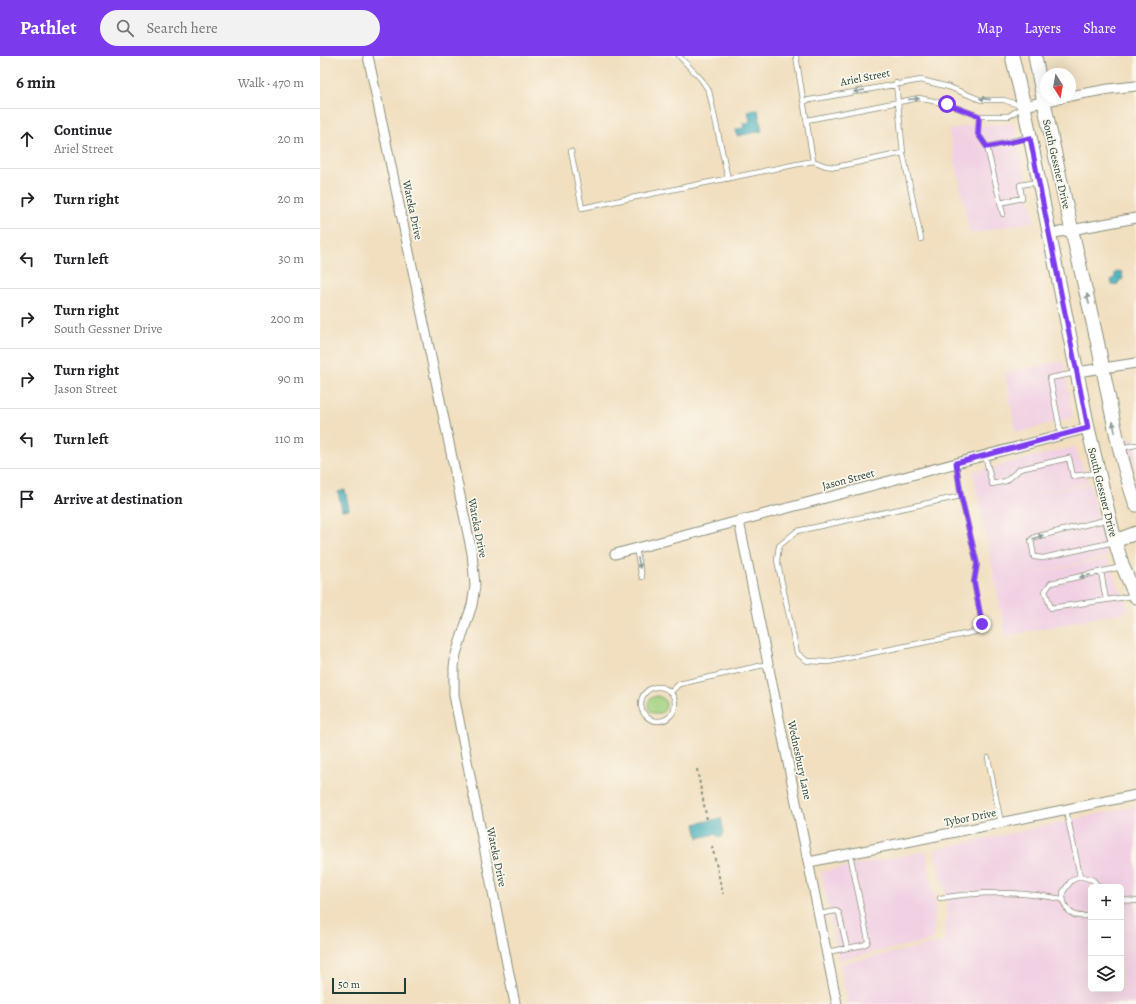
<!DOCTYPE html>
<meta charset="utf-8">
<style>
:root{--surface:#fff;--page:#f2f2f2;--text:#202124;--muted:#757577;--line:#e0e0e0;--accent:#7c3aed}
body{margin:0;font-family:Alegreya,serif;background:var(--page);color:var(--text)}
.controls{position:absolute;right:12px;bottom:12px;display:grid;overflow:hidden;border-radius:6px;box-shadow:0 4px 16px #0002}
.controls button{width:36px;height:36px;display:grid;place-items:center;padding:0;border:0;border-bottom:1px solid var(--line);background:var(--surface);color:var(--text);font:20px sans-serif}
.compass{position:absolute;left:720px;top:12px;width:36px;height:36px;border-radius:50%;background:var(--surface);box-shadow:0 4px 16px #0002;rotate:169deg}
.scale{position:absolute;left:12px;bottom:10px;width:74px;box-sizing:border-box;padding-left:4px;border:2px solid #1f3d34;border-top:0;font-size:11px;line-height:14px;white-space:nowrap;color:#1f3d34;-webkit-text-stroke:3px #fbf7ec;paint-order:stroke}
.stop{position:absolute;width:12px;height:12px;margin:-9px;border:3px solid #7c3aed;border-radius:50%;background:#fff}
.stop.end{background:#7c3aed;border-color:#fff;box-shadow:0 1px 4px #0008}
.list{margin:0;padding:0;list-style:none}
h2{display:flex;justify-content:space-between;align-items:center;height:52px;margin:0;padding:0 16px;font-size:17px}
h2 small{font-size:13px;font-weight:400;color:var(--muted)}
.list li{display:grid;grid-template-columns:26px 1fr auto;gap:12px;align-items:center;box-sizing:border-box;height:60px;padding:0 16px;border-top:1px solid var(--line)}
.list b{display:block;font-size:15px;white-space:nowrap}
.list p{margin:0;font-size:13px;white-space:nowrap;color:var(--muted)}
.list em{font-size:13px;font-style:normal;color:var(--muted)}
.icon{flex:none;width:22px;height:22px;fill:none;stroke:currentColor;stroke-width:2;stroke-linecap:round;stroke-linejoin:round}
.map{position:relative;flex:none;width:816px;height:948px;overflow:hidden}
header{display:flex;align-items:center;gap:24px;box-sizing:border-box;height:56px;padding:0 20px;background:var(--accent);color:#fff}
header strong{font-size:19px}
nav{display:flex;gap:22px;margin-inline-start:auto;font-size:14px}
.search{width:280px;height:36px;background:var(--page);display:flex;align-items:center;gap:10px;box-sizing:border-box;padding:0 14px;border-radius:22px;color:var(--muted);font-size:15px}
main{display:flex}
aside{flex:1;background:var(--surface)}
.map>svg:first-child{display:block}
.built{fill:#f1d0e3;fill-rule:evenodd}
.green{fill:#a2d17f;stroke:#60875a}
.water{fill:#3aaab8;stroke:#2c7476}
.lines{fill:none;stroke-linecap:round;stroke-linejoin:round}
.lane-casing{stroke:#888e7a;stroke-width:6}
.street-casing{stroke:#888e7a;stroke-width:11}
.secondary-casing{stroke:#888e7a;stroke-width:15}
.path{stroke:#888e7a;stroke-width:2;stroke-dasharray:3 3;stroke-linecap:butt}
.lane{stroke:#fff;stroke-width:4.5}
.street{stroke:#fff;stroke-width:9}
.secondary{stroke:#fff;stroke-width:13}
.oneway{fill:#8f9e9a}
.route{stroke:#7c3aed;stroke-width:5}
.labels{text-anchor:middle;stroke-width:3.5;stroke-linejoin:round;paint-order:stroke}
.street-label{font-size:11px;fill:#1f3d34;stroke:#fbf7ec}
</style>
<header>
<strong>Pathlet</strong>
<div class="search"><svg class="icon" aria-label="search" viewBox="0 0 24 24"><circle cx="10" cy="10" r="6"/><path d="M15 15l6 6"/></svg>Search here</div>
<nav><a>Map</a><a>Layers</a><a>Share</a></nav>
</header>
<main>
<aside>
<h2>6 min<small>Walk · 470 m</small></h2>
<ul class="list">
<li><svg class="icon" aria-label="ahead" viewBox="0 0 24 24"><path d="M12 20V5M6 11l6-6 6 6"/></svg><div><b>Continue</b><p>Ariel Street</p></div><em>20 m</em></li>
<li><svg class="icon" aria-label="right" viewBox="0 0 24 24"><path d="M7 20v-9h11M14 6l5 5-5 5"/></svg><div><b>Turn right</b></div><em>20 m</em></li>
<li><svg class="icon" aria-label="left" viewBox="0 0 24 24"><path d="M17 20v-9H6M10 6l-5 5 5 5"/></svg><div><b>Turn left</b></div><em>30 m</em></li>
<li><svg class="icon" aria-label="right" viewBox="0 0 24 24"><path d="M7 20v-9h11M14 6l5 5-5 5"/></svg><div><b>Turn right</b><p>South Gessner Drive</p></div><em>200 m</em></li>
<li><svg class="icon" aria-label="right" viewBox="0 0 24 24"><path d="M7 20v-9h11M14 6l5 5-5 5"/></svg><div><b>Turn right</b><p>Jason Street</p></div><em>90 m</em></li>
<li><svg class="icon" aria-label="left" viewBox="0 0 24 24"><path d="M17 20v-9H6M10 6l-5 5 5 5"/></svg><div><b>Turn left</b></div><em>110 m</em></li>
<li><svg class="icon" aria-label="arrive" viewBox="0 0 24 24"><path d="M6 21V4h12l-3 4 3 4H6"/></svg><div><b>Arrive at destination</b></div></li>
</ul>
</aside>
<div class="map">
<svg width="816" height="948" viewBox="0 0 816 948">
<rect width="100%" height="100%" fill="#fbf7ec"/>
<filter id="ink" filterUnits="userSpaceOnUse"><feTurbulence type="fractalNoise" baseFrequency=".025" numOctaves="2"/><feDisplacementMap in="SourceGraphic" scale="8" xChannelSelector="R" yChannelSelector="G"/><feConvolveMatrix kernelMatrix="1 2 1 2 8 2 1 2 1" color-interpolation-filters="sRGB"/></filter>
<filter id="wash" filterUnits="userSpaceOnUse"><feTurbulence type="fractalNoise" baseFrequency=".012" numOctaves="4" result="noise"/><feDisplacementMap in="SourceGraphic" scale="16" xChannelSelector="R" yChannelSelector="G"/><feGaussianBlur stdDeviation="0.9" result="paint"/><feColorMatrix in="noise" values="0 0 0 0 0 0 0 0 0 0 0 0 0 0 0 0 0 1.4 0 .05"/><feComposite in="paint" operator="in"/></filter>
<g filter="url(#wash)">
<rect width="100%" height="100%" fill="#f1dfc0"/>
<!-- built -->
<path class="built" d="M694,68L715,165L650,178L629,74L650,69Z
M743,305L753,361L696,377L685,317Z
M807,383H816V416Z
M754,391L769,426L710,439L770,428L787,501L709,518L787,503L809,555L686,580L653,416Z
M816,750V948H528L520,908L624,886L628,846L614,794ZM771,831H801V933H771Z
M606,795L616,848L613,884L519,904L501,816Z"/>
<!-- green -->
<path class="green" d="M328 649a9 9 0 1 1 18 0a9 9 0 1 1-18 0Z"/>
<!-- water -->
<path class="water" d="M438,54L442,75L417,80L416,73L424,72L423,67L430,66L428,55Z
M798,215L802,216L803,223L799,225L798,228L792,229L791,224L795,221V217Z
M25,434L29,453L22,454L18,436Z
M401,762L404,777L401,782L395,778L378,782L375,768Z"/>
</g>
<g filter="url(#ink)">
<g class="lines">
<defs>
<path id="lane" d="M359,0L381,23L389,35L408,123
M476,0L493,105
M576,27L583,97L601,183
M484,45L601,24L629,31L661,44H684L702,50
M659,60L658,78L667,91
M487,64L599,42L627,48L659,60H689L702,51
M251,95L262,152L493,105L506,110L516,111L583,97
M680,147L702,142L700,129L718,126
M683,158L667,91L710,81
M741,379L730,322L756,317
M800,392L816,389
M665,399L672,428L686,425L700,413L749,402L753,420L777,417
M636,407L641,440L657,508L654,526L662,568L655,576L508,606L487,605L477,597L457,504L459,490L477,475L641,440
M789,463L715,481L711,484L714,501L723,502L794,486
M316,493L322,521
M801,511L731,527L725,535L731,552L813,540
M781,516L786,544
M321 648a17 17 0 1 1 34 0a17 17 0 1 1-34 0Z
M350,637L359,628L448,608
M668,702L681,767
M746,754L760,820
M620,842C661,835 701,835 742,843
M801,844L816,845
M499,858L516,855L519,857L527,892
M771,859C754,864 742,854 743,836L751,825L760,820L773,824L779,831
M507,896L543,889L547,887L548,884L530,798"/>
<path id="street" d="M48,0L152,497L155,530L152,549L136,598L134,611V639L195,948
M750,40L789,33L816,30
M704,50L741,42
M729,178L816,162
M757,316L816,307
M419,465L517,948
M295,498L768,372
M489,806L816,739"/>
<path id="secondary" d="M692,0L704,50L768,372L795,485L803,511L816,541
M715,0C732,92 754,184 775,275C788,333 796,392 816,449
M795,485L816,477"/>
</defs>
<!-- lane casing -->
<use href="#lane" class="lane-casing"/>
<!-- street casing -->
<use href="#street" class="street-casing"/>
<!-- secondary casing -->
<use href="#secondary" class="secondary-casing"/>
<!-- path -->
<path class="path" d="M377,713L387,764
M392,790L403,838"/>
<!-- lane -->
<use href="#lane" class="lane"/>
<!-- street -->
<use href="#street" class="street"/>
<!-- secondary -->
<use href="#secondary" class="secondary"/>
</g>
<!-- one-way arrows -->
<defs><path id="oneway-solid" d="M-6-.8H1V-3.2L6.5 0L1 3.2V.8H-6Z"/></defs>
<g class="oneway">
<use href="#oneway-solid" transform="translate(539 35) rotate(169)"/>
<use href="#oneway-solid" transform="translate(594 43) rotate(-5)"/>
<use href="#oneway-solid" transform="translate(665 43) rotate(-174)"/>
<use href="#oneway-solid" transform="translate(768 243) rotate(-103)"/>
<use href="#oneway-solid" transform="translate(794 371) rotate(-101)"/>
<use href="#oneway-solid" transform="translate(718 481) rotate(-20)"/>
<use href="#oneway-solid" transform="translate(319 507) rotate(78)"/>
<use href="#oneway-solid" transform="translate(765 520) rotate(167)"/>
</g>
</g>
<g class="lines" filter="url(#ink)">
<!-- route -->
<path class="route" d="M627,48L659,60L658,78L667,91L710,82L768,372L636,407L641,440L657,508L654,526L662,568"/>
</g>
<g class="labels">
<!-- street labels -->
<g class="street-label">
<text transform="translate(545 21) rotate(-11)" y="4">Ariel Street</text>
<text transform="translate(737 108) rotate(77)" y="4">South Gessner Drive</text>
<text transform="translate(93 154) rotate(78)" y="4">Wateka Drive</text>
<text transform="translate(528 423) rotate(-15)" y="4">Jason Street</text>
<text transform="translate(783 436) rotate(76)" y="4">South Gessner Drive</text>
<text transform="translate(158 472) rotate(79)" y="4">Wateka Drive</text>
<text transform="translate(480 704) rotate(78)" y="4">Wednesbury Lane</text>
<text transform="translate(650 761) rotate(-11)" y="4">Tybor Drive</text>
<text transform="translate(177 801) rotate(78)" y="4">Wateka Drive</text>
</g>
</g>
</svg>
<div class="controls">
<button>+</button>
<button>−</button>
<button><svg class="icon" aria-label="layers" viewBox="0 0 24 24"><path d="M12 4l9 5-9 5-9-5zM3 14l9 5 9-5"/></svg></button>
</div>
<svg class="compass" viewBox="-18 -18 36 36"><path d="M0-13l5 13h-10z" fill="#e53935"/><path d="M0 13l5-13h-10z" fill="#757577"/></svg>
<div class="scale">50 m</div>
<div class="stop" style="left:627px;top:48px"></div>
<div class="stop end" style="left:662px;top:568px"></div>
</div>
</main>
